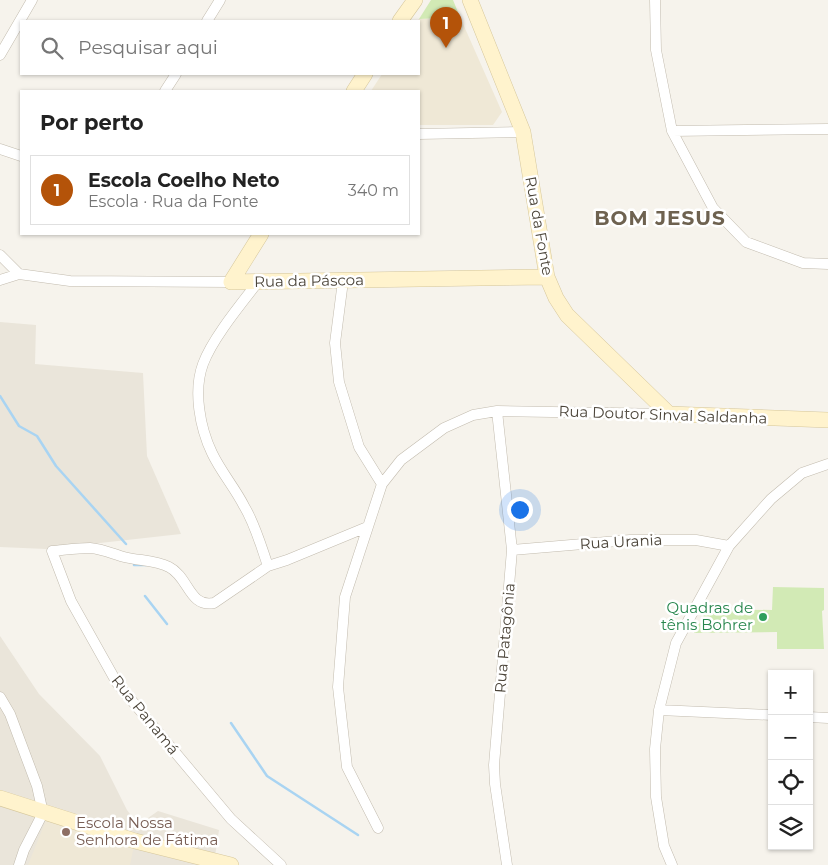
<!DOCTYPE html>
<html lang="pt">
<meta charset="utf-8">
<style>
:root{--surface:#fff;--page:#f2f2f2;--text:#222;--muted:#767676;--line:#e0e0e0;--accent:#b45309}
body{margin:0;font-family:Montserrat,sans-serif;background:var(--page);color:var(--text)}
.controls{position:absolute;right:15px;bottom:15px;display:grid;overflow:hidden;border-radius:0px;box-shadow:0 1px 4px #0004}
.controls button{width:45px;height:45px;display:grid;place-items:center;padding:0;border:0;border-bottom:1px solid var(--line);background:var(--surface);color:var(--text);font:25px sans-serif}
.you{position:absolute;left:519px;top:509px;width:18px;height:18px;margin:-12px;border:4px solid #fff;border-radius:50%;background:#1a73e8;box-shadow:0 0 0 8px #1a73e833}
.badge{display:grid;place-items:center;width:32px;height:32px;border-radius:50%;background:var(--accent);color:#fff;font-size:16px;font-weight:700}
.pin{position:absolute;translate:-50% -41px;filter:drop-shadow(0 1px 2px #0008)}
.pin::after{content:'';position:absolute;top:26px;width:18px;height:15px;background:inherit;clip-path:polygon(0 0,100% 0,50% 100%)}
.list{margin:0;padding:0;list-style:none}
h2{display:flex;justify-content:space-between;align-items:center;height:65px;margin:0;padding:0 20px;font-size:21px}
h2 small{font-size:16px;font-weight:400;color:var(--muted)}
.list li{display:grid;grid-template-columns:32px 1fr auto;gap:15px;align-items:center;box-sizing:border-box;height:70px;margin:0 10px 10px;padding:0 10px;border:1px solid var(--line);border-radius:0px}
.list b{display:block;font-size:19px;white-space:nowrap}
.list p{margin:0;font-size:16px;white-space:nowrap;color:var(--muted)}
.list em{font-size:16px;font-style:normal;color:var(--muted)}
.icon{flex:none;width:28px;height:28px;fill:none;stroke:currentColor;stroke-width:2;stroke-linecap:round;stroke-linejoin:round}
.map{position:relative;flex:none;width:828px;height:865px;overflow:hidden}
.search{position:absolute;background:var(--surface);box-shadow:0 1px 4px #0004;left:20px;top:20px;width:400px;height:55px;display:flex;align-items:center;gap:12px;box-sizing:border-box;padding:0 18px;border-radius:0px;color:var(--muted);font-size:19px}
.panel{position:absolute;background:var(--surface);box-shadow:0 1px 4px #0004;left:20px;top:90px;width:400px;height:145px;border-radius:0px}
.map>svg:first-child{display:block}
.residential{fill:#eae5da}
.education{fill:#efe8d6}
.green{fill:#d2eab5}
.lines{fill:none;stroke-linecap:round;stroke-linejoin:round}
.stream{stroke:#a9d4f2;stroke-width:2.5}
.street-casing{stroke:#c2bbae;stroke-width:11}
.secondary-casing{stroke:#d6c79b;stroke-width:16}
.street{stroke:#fff;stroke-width:10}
.secondary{stroke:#fff3cd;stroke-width:15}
.leisure-dot{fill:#2e9e5b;stroke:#fff;stroke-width:2}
.education-dot{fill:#8d6e63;stroke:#fff;stroke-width:2}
.labels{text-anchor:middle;stroke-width:5;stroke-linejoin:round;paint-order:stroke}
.street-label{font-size:15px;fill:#4b4439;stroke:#fff}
.leisure-label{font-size:15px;fill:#27864d;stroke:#fff;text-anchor:end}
.education-label{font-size:15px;fill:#785e54;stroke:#fff;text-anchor:start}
.district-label{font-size:20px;font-weight:bold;letter-spacing:1px;fill:#6e6250;stroke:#fff}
</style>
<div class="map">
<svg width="828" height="865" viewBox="0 0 828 865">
<rect width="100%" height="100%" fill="#f6f3ec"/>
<!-- residential -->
<path class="residential" d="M0,322L36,325L35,364L143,373L147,456L181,534L46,549L0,547Z
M0,636L39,694L100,756L127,810L138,825L158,811L219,830L215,856L135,838L0,794Z
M0,801L208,865H0Z"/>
<!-- education -->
<path class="education" d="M460,17L502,112L493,125H419V91H371L382,74H419V21H417L419,19Z
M47,818L134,845L130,865H28Z"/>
<!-- green -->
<path class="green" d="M431,0H453L460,17L419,19Z
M773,587L824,588V610L822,611L824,649H777V632L694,633L695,624L703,623L704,609L772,610Z"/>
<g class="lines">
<!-- stream -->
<path class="stream" d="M0,396L19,426L37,436L56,466L126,544
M134,565H146
M145,596L167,624
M231,723L267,776L358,835"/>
<defs>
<path id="street" d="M655,0L656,50L672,131L713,208L746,242L803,263L828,264
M207,21L220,0
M0,55L32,0
M165,91L176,74
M672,131L828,129
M419,134L523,132
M0,149L21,156
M0,255L19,274L70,281L231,282
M0,280L19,274
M343,281L335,343L339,382L359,447L382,484
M258,282C241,304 212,339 203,364C193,391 200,428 212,453C221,472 235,488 244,506C255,524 261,546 268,566
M497,411L512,550L494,765L495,784L507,865
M512,550L630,540H696L729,546
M0,697L10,714L37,786L43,813L24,850L19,865
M659,710L772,715
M809,717L828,718
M378,828L347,767L338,687L345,597L382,484L401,460L444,428L473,415L497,411L669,414
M281,865L231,819L117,683L71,601L52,551C64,550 78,548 90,548C103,549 113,554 124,557C140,561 155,560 169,567C189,577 189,608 214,603L268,566L287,560L367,527
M672,865L664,846L656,797L655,749L659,710L676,643L729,546L771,499L802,473L828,464"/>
<path id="secondary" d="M470,0L523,132L547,277L556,298L567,315L669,414L828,420
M400,21L415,0
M354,91L365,74
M231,282L547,277
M231,282L261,234
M0,798L135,841L231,865"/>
</defs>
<!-- street casing -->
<use href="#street" class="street-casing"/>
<!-- secondary casing -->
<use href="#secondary" class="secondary-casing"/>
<!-- street -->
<use href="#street" class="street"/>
<!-- secondary -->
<use href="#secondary" class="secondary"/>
</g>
<!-- markers -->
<circle class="leisure-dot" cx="763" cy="617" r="5"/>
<circle class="education-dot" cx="66" cy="832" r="5"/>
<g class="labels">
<!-- street labels -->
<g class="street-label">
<text transform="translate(539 226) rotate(80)" y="5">Rua da Fonte</text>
<text transform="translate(309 281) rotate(-1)" y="5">Rua da Páscoa</text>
<text transform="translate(663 415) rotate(2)" y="5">Rua Doutor Sinval Saldanha</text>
<text transform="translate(621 542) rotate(-3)" y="5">Rua Urania</text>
<text transform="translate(505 638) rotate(-85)" y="5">Rua Patagônia</text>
<text transform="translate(145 715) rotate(51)" y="5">Rua Panamá</text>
</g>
<!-- leisure labels -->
<g class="leisure-label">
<text x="753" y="613">Quadras de<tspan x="753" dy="17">tênis Bohrer</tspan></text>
</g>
<!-- education labels -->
<g class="education-label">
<text x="76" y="828">Escola Nossa<tspan x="76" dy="17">Senhora de Fátima</tspan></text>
</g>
<!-- district labels -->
<g class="district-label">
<text x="660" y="225">BOM JESUS</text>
</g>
</g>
</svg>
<div class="controls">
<button>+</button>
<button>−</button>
<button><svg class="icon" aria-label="locate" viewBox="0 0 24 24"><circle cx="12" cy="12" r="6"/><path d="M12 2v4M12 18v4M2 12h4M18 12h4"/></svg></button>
<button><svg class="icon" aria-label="layers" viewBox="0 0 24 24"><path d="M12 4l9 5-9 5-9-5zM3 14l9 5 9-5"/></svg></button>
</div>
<div class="you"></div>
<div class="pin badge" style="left:446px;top:48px">1</div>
<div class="search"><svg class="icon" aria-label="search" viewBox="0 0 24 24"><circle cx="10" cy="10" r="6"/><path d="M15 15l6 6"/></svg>Pesquisar aqui</div>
<section class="panel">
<h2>Por perto<small></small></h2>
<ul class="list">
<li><span class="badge">1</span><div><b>Escola Coelho Neto</b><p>Escola · Rua da Fonte</p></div><em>340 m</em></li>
</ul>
</section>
</div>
